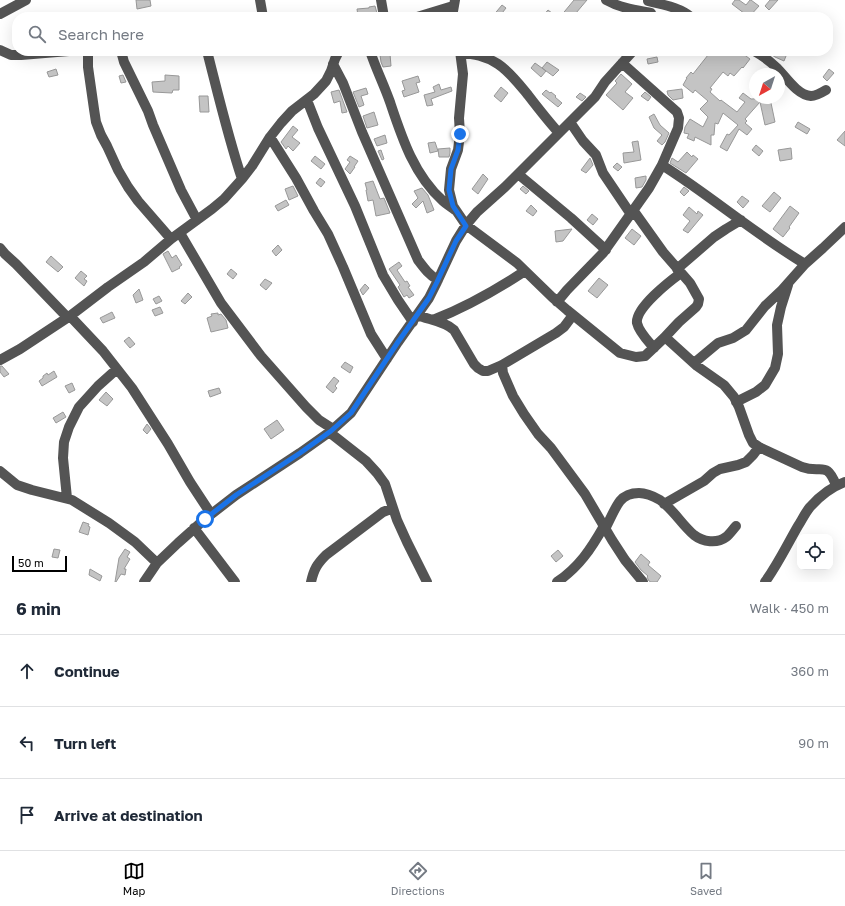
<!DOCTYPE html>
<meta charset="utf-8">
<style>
:root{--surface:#fff;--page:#f6f6f7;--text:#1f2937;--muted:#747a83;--line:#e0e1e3;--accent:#000}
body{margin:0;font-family:"Golos Text",sans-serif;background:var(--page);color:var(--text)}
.controls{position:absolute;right:12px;bottom:12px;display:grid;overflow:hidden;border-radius:8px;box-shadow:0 4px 16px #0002}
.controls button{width:36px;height:36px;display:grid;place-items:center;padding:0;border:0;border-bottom:1px solid var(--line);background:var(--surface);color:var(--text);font:20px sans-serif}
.compass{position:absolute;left:749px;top:68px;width:36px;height:36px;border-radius:50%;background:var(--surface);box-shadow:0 4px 16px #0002;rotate:219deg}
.scale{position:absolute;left:12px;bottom:10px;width:55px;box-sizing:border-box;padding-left:4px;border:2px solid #000;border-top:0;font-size:11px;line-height:14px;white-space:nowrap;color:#000;-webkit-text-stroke:3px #fff;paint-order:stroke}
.stop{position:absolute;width:12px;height:12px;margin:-9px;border:3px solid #1a73e8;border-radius:50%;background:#fff}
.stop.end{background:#1a73e8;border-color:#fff;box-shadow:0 1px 4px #0008}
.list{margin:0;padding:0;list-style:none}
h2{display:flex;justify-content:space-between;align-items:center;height:52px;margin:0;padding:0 16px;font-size:17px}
h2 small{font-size:13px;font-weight:400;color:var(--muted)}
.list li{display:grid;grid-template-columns:26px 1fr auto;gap:12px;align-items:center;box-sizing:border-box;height:72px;padding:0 16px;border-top:1px solid var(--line)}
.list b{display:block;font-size:15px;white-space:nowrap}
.list em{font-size:13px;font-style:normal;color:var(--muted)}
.icon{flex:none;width:22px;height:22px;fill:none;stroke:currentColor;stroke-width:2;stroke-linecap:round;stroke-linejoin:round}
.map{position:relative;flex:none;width:845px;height:582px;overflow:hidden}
.search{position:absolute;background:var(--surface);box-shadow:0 4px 16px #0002;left:12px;right:12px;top:12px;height:44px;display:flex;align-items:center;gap:10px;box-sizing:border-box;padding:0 14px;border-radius:16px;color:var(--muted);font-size:15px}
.sheet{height:268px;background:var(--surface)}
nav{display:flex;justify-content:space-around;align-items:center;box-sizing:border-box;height:56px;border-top:1px solid var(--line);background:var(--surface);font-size:11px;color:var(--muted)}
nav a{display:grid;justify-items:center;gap:2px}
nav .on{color:var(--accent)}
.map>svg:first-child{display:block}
.building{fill:#c4c4c4;stroke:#989898}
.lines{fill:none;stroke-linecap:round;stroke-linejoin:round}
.minor{stroke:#545454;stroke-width:10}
.route{stroke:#1a73e8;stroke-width:5}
</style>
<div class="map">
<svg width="845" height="582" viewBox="0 0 845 582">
<rect width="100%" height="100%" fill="#fff"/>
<!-- building -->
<path class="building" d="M136,0H150L151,6L137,9Z
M574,0H587L576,13L581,17H560Z
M735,0H739L746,5L750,0H751L759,6L749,17L732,4Z
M770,0H778L769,10L765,6Z
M502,5L506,8L499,17H492Z
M375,6L377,13L358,16L357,9L369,8V7Z
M548,10L557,17H542Z
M703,51H735L740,55L742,53L750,59L743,68L742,67L734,76L730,73L728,76L723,72L710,88L712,89L710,92L720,101L721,100L737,112L745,102L739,98L743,93L751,99L776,98L771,103L775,122L765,125L760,102L745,119L747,121L745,123L752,129L747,135L739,129L727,151L720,147L727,134L729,135L738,125L723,113L718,124L715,123L714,135H711V145L695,137L694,141L687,138L689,134L684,133L685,127L690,119L703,127L708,117L700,109L708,101L695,90L693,93L683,85L687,78H686L691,72L693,74L708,55Z
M766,51H788L784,61L775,57Z
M390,54L391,66L383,67L381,62L380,55Z
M657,57L658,62L648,64L647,59Z
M547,62L559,70L553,76L542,68Z
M535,63L546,71L541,77L531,68Z
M56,69L58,75L49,77L47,72Z
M829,69L834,73L827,81L823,77Z
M621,74L632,84L625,92L633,98L623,110L606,95L617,83L615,81Z
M123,75L126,82L121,83L119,76Z
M165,75L179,76V90H173L172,93L153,92L152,82L165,81Z
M418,76L420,82L416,83L419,92L404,97L402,91L405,90L402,81Z
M439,84L441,90L451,87L452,91L431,99L433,105L427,106L424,95L435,92L433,87Z
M501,87L508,93L501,102L494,96Z
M366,88L368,94L361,96L364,105L359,107L353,92Z
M682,89L683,98L673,100L668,95L667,91Z
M339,90L347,112L342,113L340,101L334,103L331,92Z
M546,90L550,93L551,92L556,96L555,97L562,103L558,107L542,94Z
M645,92L651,97L648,101L641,96Z
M580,93L586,97L582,101L576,97Z
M199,96H208L209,112H200Z
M374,112L378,125L367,128L363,116Z
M654,114L660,125L669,133L665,142L662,145L657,141L662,135L654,128L649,117Z
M798,122L810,129L807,134L795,127Z
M293,126L298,130L292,137L300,143L293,151L288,146L286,149L281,142Z
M845,131V146L837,140Z
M385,135L387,143L377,146L374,139Z
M638,141L641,160L624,163L623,153L634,152L632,142Z
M435,142L438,151L430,153L428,143Z
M756,145L763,151L759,156L752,150Z
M450,148V153L449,157H439L438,149Z
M791,148L792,159L780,161L778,150Z
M381,150L384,159L382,160L378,151Z
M687,152L692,157L693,155L698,159L686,173L670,163L672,158L678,162Z
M315,156L325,164L321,169L311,161Z
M350,156L358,161L354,167H355L350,174L345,169L350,162L347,160Z
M590,158L593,165L586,173L581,170Z
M617,163L622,167L618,171L613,167Z
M483,174L488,179L478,194L472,189Z
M646,176V180L642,187L636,188L635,178Z
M320,178L325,182L321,187L316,183Z
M373,181L380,199L384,198L390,213L376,216L373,200L368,201L366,190H367L365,183Z
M293,186L298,196L289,200L285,189Z
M523,186L529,191L526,194L520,189Z
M684,187L689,191L684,196L680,192Z
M422,188L428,195L434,210L427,213L423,201L416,208L412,204L418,198L414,191Z
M774,192L781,198L770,212L762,206Z
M742,196L749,201L743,208L737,202Z
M286,200L289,205L278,211L275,206Z
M531,205L537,211L533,216L526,211Z
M790,206L799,213L789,227L790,228L783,237L773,229Z
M689,207L697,214L698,211L703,215L688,233L683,230L690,221L683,215Z
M592,214L598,219L593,225L587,220Z
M572,229L563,241L556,242L555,231Z
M632,229L641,236L634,245L625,238Z
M278,245L282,250L276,256L272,251Z
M168,251L172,258L176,255L182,265L179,267L180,268L172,272L163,254Z
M51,256L63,267L58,272L46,262Z
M399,262L402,266L397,270L405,282L407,281L410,286L408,287L414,295L409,298L407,295L404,297L398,287L400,285L389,269Z
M231,269L237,274L233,279L227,274Z
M81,271L87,276L84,279L87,281L84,286L75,278Z
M599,278L608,285L597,298L588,291Z
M265,279L272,283L266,290L260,285Z
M365,284L369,288L363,295L360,290Z
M139,289L143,300L136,303L133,295Z
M188,293L192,297L185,304L181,301Z
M159,296L162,301L156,304L153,299Z
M160,307L163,313L155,316L152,310Z
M112,312L115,318L103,323L100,318Z
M218,313V315L221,314L226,320L228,328L211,332L207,318L212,316L211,314Z
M129,337L135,344L130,348L124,341Z
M345,362L353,367L350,373L341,367Z
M0,366H2L9,374L4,377L0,372Z
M54,371L57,377L42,386L39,381L43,378V376L47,373L48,375Z
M334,377L339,381L335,386L337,388L333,393L326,387Z
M72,383L75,390L69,393L65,386Z
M219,388L221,393L210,397L208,391Z
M106,392L113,399L107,406L99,400Z
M63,412L66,417L56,423L53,418Z
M277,420L284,430L271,439L264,429Z
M147,424L151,429L147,434L143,430Z
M83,522L89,524L88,526L90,527L88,535L79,532Z
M54,549L60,550L58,558L52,557Z
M125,549L130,552L127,557L130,559L124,569H126L125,575L121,574L116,582H115L119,558Z
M558,550L563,556L556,562L551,556Z
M641,554L650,562L648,565L661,576L657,582H651L649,581L647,577L648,576L641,570L635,562Z
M90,569L102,576L100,581L89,575Z"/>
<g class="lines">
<!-- minor -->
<path class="minor" d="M260,0L263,17
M381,0L384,17
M606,0C620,8 635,10 651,13
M648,1C663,5 679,7 691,17
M0,14L26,0
M417,17L453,6
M452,17L455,0
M0,50L11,55H21L69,51
M88,51V67L94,109L96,122L101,135L107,146L118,170L128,187L138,201L171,239
M121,51L124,62L148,111L153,125L181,190L197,220
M207,51C218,94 228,137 242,179
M370,51C376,69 384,85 390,102C402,138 414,175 443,201C446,204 451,207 455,210
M460,51L463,74L459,118L460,134L458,150L451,169L449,190L453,206L466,225L517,263L552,297L567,310L620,353L636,357L645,356L664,338L679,322L696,307L698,304L699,299L690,283L663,252L633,210
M754,51C763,56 770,61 777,68C786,77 797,95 811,96C816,96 821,93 826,90
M460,52C473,54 486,56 498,64C510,72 519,84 528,95C538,108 548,121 559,133
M333,64L343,83L362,132L418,260C424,268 429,275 438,280
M307,100L318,128L355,206L383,275L398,300L413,322
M570,122L583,141L596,155L603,173L630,213
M270,137L296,178L314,211L328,234L343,267L371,334L387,359
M662,165C711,196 755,234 805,264
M518,174L571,218L606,250
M180,233L221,303L261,356L306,407L319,420L333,429
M0,248L5,254L16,264L67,317
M677,269L714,237L726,229L741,220
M557,302L567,290L603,253L649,188L662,165L678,128L679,118L677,112L622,63
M417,315C430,320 444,321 454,330L474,364L478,368L483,371H488L502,365L556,333L564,327L573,315
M70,316L103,351L132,388L168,444L190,482L211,514
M433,320C466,307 496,290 525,271
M665,337L697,366L724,385L734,397L739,407L749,435L753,443L759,447L802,467C822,474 826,460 836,485
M654,348C648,341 639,332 637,323C635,308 670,281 681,273
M0,360L20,349L70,316L108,287L144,262L171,239L212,209L224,199L242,179L252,166L270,137L281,123L292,111L314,94L326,81L331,71L335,59L339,51
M694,363L718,343L733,338L746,330L765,306L781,291L805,264L823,248L845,227
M502,365L503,373L513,396L524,414L538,434L551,448L585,494L612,540L625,560L643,582
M736,402L756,392L765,385L775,368L778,354L777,325L781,307L788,285
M329,432L366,461L377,473L385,484L397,520L407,542L427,582
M0,471L17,485L32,490L72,500L109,523L135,542L157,563
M67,498L63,458L64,442L69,427L79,407L98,386L117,369
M664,504L704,481L713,473L720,469L738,465L746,462L753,455L759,447
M194,528L235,582
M605,529C610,520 614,509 620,501C625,495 632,493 639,493C647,493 653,496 660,500C673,509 682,525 694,535C703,542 717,544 726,537C730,534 733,529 736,526
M144,582L157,563L178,543L205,519L236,495L300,453L331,431L351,413L398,342L429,298L437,282L456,241L466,225L477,212L505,187L595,97L605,82L633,51
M311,582C314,569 317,564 326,555L383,512L393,508
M557,582C579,567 591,549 604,526
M765,582C778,564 787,545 798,526C802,520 805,513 810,507C820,496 831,487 845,482"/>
</g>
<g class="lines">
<!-- route -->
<path class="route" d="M205,519L236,495L300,453L331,431L351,413L398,342L429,298L437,282L456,241L466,226L453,206L449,190L451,169L458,150L460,134"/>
</g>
</svg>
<div class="controls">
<button><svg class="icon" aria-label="locate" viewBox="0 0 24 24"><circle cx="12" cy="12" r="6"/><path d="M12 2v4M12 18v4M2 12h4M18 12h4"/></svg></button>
</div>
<svg class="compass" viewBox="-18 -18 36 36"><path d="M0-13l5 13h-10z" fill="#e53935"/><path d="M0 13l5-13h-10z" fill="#747a83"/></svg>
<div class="scale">50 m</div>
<div class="stop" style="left:205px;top:519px"></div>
<div class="stop end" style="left:460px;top:134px"></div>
<div class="search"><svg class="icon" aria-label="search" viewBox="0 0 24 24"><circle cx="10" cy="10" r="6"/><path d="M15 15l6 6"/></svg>Search here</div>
</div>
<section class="sheet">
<h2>6 min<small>Walk · 450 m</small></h2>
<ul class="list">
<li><svg class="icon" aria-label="ahead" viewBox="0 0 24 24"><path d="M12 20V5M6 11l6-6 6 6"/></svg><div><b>Continue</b></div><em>360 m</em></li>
<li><svg class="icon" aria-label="left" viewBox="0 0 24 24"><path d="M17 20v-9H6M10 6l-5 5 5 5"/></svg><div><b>Turn left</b></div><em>90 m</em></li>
<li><svg class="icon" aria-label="arrive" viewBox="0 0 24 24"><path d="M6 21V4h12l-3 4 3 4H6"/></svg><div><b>Arrive at destination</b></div></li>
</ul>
</section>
<nav>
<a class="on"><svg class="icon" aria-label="map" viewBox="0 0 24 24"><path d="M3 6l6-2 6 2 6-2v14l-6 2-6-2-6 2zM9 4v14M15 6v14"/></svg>Map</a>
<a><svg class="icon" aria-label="directions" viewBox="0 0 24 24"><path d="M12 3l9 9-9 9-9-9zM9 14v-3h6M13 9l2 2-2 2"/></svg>Directions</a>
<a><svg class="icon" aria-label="saved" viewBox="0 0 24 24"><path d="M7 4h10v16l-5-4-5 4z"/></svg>Saved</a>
</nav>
